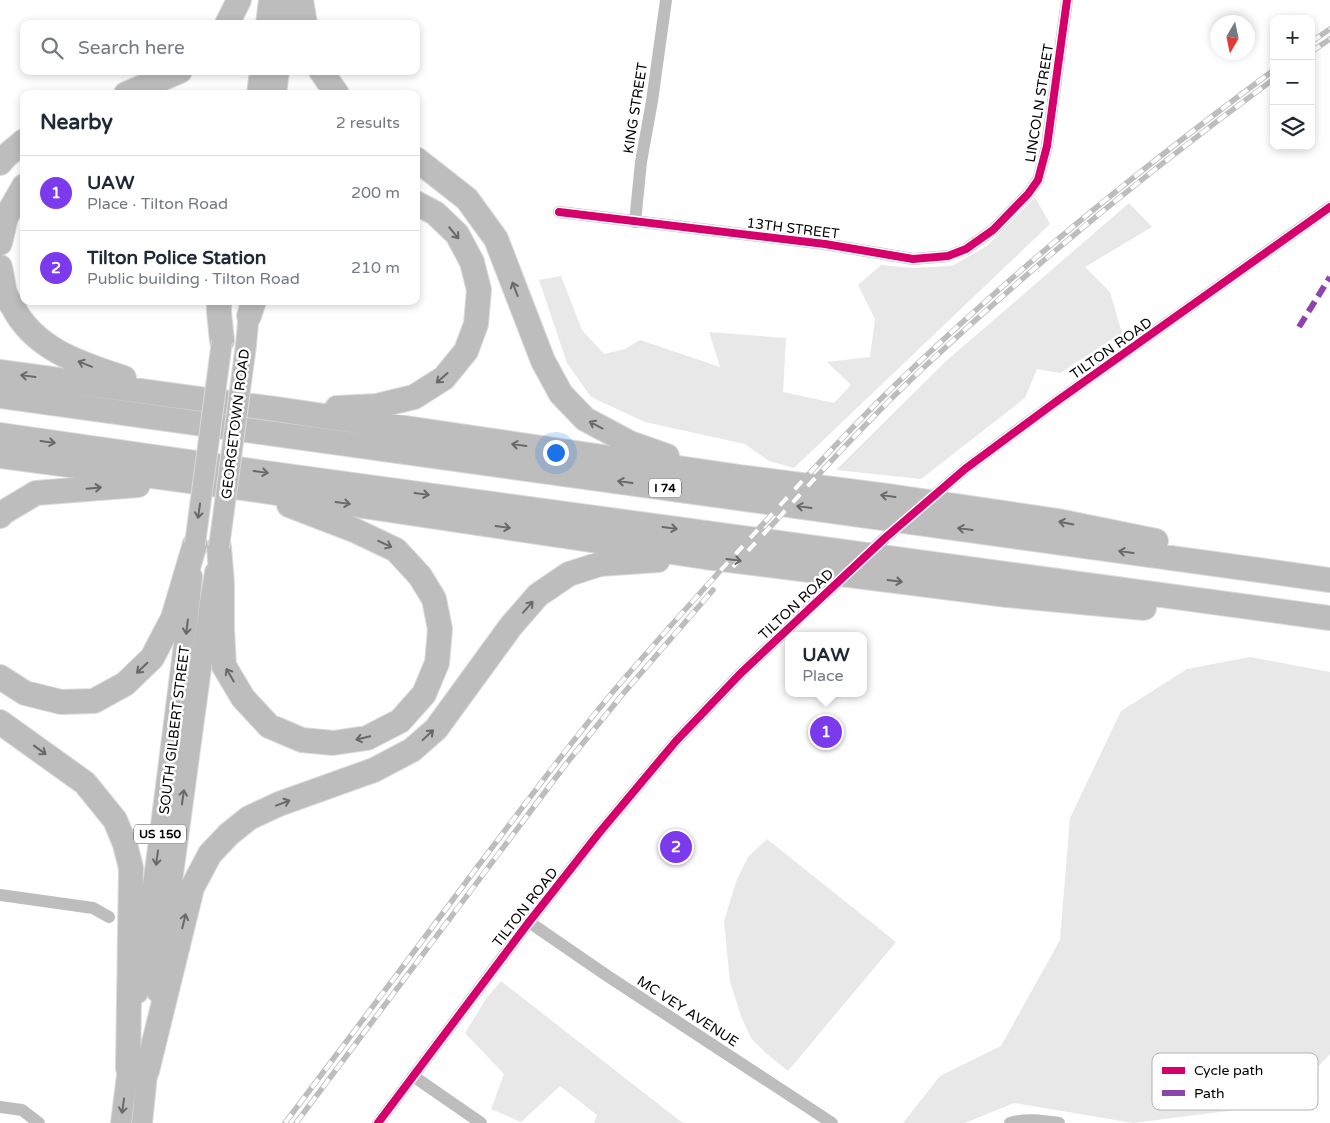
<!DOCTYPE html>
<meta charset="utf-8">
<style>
:root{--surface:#fff;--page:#f2f2f3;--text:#1f2937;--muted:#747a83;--line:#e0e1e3;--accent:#7c3aed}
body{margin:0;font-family:"Varela Round",sans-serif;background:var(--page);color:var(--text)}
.controls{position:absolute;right:15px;top:15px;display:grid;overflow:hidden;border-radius:10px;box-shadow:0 2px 8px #0003}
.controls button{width:45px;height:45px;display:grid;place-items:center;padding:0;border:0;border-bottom:1px solid var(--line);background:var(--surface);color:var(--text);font:25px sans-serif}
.compass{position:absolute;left:1210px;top:15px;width:45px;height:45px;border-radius:50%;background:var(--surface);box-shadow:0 2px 8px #0003;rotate:189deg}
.you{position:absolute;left:555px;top:452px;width:18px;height:18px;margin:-12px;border:4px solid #fff;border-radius:50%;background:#1a73e8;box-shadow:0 0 0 8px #1a73e833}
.badge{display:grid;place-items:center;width:32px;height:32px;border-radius:50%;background:var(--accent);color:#fff;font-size:16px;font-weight:700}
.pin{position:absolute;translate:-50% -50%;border:2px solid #fff;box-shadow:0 1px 5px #0006}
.popup{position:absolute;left:785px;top:632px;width:82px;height:65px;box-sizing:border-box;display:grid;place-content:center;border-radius:10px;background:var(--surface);filter:drop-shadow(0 1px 4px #0005);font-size:16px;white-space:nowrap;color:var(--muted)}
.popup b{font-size:19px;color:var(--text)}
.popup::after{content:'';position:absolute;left:50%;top:100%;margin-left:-10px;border:10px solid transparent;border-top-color:var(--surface)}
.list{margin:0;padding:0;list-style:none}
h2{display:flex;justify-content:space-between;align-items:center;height:65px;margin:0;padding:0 20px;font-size:21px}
h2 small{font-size:16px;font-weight:400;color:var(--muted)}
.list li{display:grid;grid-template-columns:32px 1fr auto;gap:15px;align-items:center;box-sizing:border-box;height:75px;padding:0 20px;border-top:1px solid var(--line)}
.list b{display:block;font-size:19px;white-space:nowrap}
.list p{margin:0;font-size:16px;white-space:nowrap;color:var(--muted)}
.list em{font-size:16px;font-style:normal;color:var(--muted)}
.icon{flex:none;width:28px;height:28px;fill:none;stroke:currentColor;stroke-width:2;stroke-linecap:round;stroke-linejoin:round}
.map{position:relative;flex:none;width:1330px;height:1123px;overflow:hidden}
.search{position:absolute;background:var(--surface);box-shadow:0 2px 8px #0003;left:20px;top:20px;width:400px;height:55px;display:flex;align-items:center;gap:12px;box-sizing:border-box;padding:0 18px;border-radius:10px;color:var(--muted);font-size:19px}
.panel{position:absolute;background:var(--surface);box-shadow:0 2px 8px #0003;left:20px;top:90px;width:400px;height:215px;border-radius:10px}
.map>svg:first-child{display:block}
.green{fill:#e8e8e8}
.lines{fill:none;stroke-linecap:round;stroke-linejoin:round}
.primary-casing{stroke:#dbdbdb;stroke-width:22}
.motorway-casing{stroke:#dbdbdb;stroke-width:26}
.minor{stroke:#bdbdbd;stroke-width:12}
.primary{stroke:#bdbdbd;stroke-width:20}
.motorway{stroke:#bdbdbd;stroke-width:24}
.rail-casing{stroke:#bdbdbd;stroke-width:5.5}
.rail{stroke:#fff;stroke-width:4;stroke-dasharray:11;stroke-linecap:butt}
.primary-bridge-casing{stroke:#dbdbdb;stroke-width:22;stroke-linecap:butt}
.minor-bridge{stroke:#bdbdbd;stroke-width:12}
.primary-bridge{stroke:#bdbdbd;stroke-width:20}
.quiet{stroke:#8e44ad;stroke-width:6;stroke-dasharray:12 6;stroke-linecap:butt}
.cycleway-casing{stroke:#fff;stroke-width:11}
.cycleway{stroke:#d6006c;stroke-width:8}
.oneway{stroke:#686868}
.labels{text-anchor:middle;stroke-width:5;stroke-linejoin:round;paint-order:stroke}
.shield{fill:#fff;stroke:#4c4c4c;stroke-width:1}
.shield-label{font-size:12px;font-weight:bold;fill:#000}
.street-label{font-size:14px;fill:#000;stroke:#fff}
.key{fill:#fff;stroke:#b2b2b2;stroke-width:1}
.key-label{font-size:14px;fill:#000}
</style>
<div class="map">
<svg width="1330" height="1123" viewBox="0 0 1330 1123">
<rect width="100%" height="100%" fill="#fff"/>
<!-- green -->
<path class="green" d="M1035,197L1050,224L794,468L769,461L745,444L645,422L591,397L567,363L539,280L561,276L582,330L604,354L625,349L640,340L720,367L709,332L786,338L783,392L834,403L851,385L827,362L870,357L875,319L858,285L881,265L912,268L952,266L987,246Z
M1129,203L1152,227L1085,267L1110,292L1122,333L1060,373L1037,369L1025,398L921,479L836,470L945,362Z
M1250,657L1330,672V1054L1283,1104L1133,1123L1014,1103L965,1123H903L940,1076L1001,1046L1060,940L1070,818L1121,711L1187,669Z
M767,839L896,942L788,1071L766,1053L751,1038L741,1016L730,982L724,921L737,879L748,857Z
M501,981L680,1121L684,1123H594L597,1115L560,1086L521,1122L491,1109L504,1074L465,1033L486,999Z"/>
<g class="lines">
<defs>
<path id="primary" d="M266,24L269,0
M285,24L289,0
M257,94L260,71
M276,94L279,71
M246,345L250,301
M157,992L210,602L215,572
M138,993L159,841L190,597L192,576
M121,1123L130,1052
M142,1123L149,1055"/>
<path id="motorway" d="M301,0L305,24
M227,24L239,0
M321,71L337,94
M126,94L180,71
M416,159L467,199L496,239L543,361L561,394L585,419L630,443L667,456
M0,163L6,156L24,141
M0,243L6,217L24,186
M0,267C2,275 3,285 5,293C7,298 10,303 13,307C35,350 82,364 124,378
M219,301V312L222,341
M249,316L254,301
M0,372L282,410L740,477L887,496L1058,521L1156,541
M0,396L1330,580
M337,408L377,406L414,397L444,378L466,351L476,324L479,290L472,262L457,234L435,213L416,203
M0,435L280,475L1330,618
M0,456L243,488L705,557L1007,595L1144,608
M0,516L4,512L36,493L138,485
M219,547L222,584V629L224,666L243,698L269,726L302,740L333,743L367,738L400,721L424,694L437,663L440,629L434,599L420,576L396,550L354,530L289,505
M0,677L25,693L61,702L94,701L125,684L152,658L173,618L195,544
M0,722L85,783L115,820L125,844L131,868L128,1068
M147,1071L192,888L210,854L229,834L249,818L279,804L374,770L412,750L436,729L511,626L538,595L569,574L600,564L658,560"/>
</defs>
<!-- primary casing -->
<use href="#primary" class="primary-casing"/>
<!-- motorway casing -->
<use href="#motorway" class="motorway-casing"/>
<!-- minor -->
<path class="minor" d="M559,212L825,244L913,259L948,256L966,249L993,230L1028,194L1038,180L1047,146L1067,0
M635,222L641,162L652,101L666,0
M965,469L1057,401L1330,207
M0,895L93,908L109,917
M529,922L606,975L832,1123
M413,1076L481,1123
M0,1107L22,1110L39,1123
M378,1123L529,922L599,833L676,741L741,673L811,607
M1010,1123C1026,1118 1044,1121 1059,1123"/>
<!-- primary -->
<use href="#primary" class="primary"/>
<!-- motorway -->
<use href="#motorway" class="motorway"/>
<defs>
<path id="rail" d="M1311,42L1330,29
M1311,52L1330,39
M733,567C795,501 855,432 921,370C1032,266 1151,169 1274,79
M285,1123C350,1037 414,952 478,866C524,806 568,745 617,687C661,636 707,585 753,535C805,478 857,420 914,367C1027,260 1149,162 1274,70
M296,1123L566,764L622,695L713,590"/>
</defs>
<!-- rail casing -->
<use href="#rail" class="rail-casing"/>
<!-- rail -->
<use href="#rail" class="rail"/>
<defs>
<path id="primary-bridge" d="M195,544L222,341
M219,547L246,345"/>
</defs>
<!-- primary-bridge casing -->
<use href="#primary-bridge" class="primary-bridge-casing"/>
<!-- minor-bridge -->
<path class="minor-bridge" d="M811,607L885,538L965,469"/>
<!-- primary-bridge -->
<use href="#primary-bridge" class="primary-bridge"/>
<!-- quiet -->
<path class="quiet" d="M1299,327L1330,277"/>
<defs>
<path id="cycleway" d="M559,212L825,244L913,259L948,256L966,249L993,230L1028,194L1038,180L1047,146L1067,0
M378,1123L529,922L599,833L676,741L741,673L885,538L965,469L1057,401L1330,207"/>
</defs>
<!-- cycleway casing -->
<use href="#cycleway" class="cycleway-casing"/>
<!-- cycleway -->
<use href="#cycleway" class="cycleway"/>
</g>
<!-- one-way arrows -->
<defs><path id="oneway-shaft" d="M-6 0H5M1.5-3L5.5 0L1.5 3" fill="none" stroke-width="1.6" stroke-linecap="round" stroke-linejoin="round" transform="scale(1.25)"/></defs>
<g class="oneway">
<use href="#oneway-shaft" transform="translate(454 233) rotate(50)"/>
<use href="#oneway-shaft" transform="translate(515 289) rotate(-111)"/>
<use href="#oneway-shaft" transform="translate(85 364) rotate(-158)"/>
<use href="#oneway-shaft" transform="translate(28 376) rotate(-172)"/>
<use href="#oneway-shaft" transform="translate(442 378) rotate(139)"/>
<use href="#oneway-shaft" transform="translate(596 425) rotate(-152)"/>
<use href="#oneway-shaft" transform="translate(48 442) rotate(8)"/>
<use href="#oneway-shaft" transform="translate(519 445) rotate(-172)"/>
<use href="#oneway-shaft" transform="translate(261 472) rotate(8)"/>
<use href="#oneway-shaft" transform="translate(625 482) rotate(-172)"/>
<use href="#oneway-shaft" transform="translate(94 488) rotate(-5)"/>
<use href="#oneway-shaft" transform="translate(422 494) rotate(8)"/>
<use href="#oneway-shaft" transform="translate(888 496) rotate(-172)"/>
<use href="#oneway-shaft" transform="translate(343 503) rotate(8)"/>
<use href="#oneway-shaft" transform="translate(804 507) rotate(-172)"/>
<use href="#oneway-shaft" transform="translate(199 511) rotate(98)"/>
<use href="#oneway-shaft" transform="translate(1066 523) rotate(-169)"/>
<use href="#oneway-shaft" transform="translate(503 527) rotate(8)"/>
<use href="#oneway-shaft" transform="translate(670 528) rotate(8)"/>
<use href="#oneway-shaft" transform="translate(965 529) rotate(-172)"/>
<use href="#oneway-shaft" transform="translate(385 544) rotate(25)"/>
<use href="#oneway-shaft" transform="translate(1126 552) rotate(-172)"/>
<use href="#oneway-shaft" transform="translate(734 560) rotate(7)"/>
<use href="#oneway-shaft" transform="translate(895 581) rotate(7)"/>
<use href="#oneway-shaft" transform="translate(528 607) rotate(-49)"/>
<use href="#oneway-shaft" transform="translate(187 627) rotate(97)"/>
<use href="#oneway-shaft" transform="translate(142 668) rotate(136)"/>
<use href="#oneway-shaft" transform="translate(230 675) rotate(-120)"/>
<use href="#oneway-shaft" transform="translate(428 735) rotate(-43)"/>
<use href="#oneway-shaft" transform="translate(363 738) rotate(166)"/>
<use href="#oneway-shaft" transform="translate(40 750) rotate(36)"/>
<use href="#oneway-shaft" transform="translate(183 797) rotate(-82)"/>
<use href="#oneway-shaft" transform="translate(283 803) rotate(-21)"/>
<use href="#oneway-shaft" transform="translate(157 858) rotate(98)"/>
<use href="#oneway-shaft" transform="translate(184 921) rotate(-76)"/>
<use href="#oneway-shaft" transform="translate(123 1106) rotate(98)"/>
</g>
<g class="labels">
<!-- shield labels -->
<g class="shield">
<rect x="649" y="478.5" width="32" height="19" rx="4"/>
<rect x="134" y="824.5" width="52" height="19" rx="4"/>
</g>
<g class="shield-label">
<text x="665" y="492">I 74</text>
<text x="160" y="838">US 150</text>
</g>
<!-- street labels -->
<g class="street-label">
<text transform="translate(1039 103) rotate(-81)" y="5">LINCOLN STREET</text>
<text transform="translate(635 108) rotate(-81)" y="5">KING STREET</text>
<text transform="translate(793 228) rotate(7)" y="5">13TH STREET</text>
<text transform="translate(1111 348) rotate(-35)" y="5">TILTON ROAD</text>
<text transform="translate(235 424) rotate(-83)" y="5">GEORGETOWN ROAD</text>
<text transform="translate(796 604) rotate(-43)" y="5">TILTON ROAD</text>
<text transform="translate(174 730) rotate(-83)" y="5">SOUTH GILBERT STREET</text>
<text transform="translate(525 907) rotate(-52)" y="5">TILTON ROAD</text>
<text transform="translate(688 1011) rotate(33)" y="5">MC VEY AVENUE</text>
</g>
</g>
<!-- legend -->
<rect x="1152" y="1053" width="166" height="57" rx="8" class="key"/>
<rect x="1162" y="1067" width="23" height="7" fill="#d6006c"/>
<rect x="1162" y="1090" width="23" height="6" fill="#8e44ad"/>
<g class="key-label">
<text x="1194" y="1075">Cycle path</text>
<text x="1194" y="1098">Path</text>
</g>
</svg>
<div class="controls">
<button>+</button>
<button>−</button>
<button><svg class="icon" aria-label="layers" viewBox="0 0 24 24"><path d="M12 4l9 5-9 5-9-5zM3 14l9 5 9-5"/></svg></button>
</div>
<svg class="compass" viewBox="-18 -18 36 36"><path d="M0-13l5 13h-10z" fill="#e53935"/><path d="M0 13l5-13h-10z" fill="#747a83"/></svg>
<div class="you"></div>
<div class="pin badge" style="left:826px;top:732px">1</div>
<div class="popup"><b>UAW</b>Place</div>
<div class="pin badge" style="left:676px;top:847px">2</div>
<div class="search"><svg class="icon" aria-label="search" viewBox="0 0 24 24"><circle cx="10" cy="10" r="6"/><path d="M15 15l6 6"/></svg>Search here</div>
<section class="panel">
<h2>Nearby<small>2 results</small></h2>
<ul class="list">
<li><span class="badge">1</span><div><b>UAW</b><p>Place · Tilton Road</p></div><em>200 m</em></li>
<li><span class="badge">2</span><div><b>Tilton Police Station</b><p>Public building · Tilton Road</p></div><em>210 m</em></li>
</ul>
</section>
</div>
